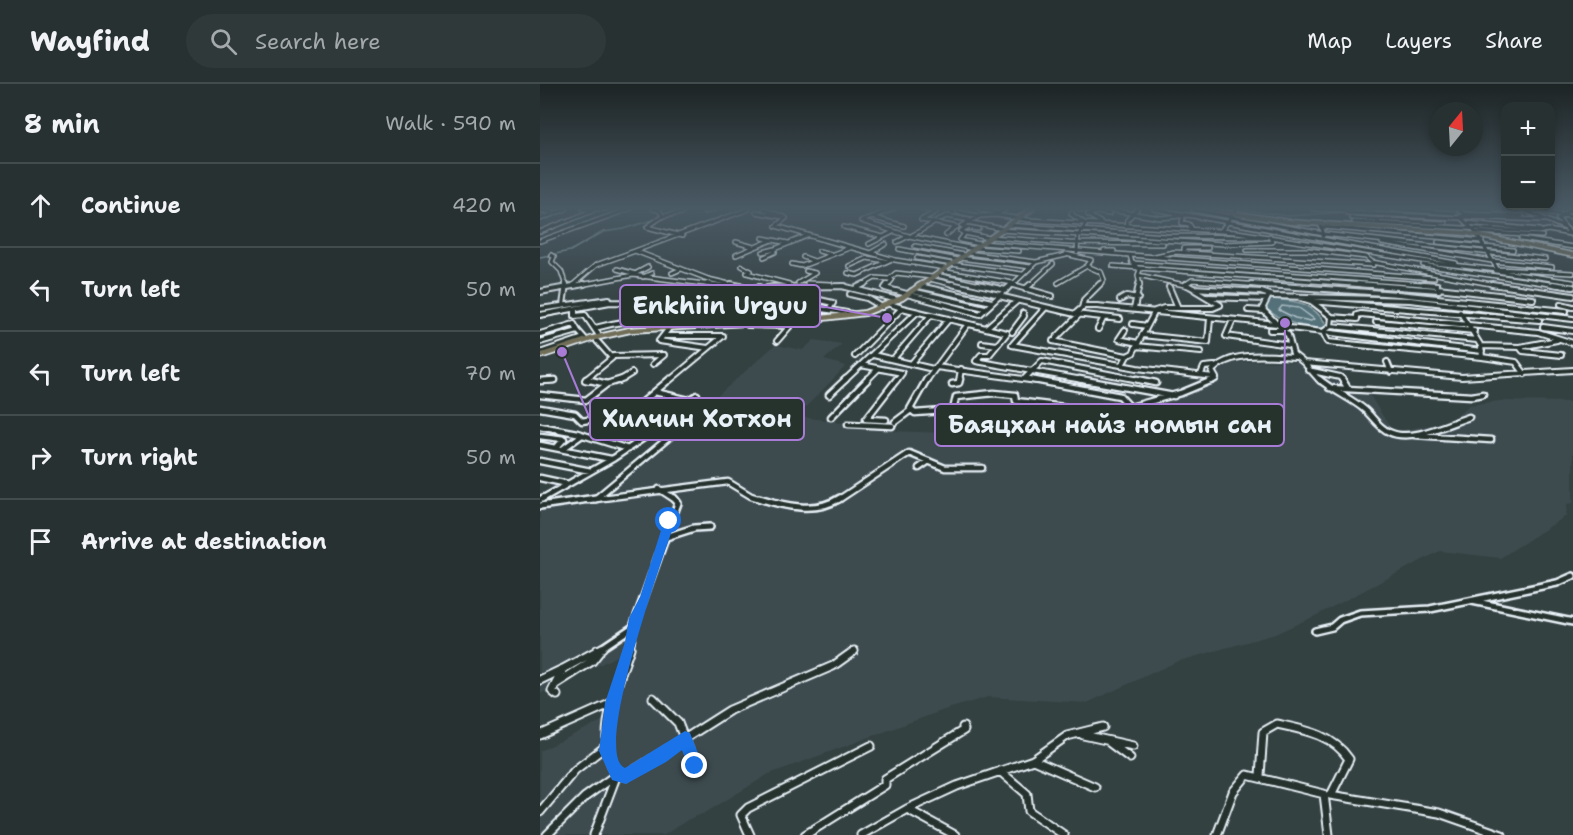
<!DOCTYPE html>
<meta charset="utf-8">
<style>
:root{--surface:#273131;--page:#2f3939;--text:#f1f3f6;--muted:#a4a9ab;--line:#434c4d}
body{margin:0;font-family:"Shantell Sans",sans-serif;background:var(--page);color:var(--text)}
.controls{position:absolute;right:18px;top:18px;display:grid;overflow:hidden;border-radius:12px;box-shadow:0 3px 9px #0003}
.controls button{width:54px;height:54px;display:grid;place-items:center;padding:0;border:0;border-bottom:2px solid var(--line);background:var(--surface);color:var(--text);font:30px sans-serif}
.compass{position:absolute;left:889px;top:18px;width:54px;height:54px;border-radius:50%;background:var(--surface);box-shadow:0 3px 9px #0003;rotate:18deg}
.stop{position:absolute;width:18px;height:18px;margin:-14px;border:4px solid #1a73e8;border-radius:50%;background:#fff}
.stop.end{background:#1a73e8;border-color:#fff;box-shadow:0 2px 6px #0008}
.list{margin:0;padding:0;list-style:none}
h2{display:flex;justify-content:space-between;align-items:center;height:78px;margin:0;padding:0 24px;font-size:26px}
h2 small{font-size:20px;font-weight:400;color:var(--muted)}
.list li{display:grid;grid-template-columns:39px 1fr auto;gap:18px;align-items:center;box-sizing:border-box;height:84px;padding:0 24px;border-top:2px solid var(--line)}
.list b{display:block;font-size:22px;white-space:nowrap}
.list em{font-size:20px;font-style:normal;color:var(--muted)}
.icon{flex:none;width:33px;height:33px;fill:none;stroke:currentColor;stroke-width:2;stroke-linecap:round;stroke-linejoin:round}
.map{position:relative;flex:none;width:1033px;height:751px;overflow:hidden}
header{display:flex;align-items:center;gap:36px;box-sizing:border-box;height:84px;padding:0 30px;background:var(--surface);border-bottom:2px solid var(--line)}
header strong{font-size:28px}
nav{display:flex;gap:33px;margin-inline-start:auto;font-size:21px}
.search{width:420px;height:54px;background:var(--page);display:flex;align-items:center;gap:15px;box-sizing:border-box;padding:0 21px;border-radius:33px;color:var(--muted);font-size:22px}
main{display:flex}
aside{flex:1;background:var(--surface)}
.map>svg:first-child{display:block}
.built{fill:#3e4b4f}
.water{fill:#55727a;stroke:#90a5ac;stroke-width:1.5}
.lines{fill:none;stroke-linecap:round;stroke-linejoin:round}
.shore{stroke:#adbec6;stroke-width:1.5}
.stream{stroke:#90a5ac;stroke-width:1.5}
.minor-far4-casing{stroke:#e8f1f8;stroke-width:6}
.minor-far3-casing{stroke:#e8f1f8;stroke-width:8}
.minor-far2-casing{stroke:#e8f1f8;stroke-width:9}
.minor-far1-casing{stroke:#e8f1f8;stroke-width:10}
.minor-casing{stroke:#e8f1f8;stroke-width:11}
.major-far1-casing{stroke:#e8f1f8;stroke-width:7}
.major-casing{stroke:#e8f1f8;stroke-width:8}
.minor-far4{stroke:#26332d;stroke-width:3}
.minor-far3{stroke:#26332d;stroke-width:4}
.minor-far2{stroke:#26332d;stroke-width:4.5}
.minor-far1{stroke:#26332d;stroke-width:5}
.minor{stroke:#26332d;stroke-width:7}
.major-far1{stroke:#716e59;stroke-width:4}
.major{stroke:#716e59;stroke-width:4.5}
.route{fill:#1a73e8}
.leader{fill:none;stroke:#a77bd6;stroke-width:2}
.callout-dot{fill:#a77bd6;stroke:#26332d;stroke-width:2}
.callout{fill:#26332d;stroke:#a77bd6;stroke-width:2}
.callout-label{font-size:24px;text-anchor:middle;font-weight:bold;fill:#e8f1f8}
</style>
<header>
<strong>Wayfind</strong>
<div class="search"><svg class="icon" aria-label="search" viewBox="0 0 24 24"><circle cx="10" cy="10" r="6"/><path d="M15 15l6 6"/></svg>Search here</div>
<nav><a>Map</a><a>Layers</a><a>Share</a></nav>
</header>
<main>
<aside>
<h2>8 min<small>Walk · 590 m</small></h2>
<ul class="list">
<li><svg class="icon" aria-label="ahead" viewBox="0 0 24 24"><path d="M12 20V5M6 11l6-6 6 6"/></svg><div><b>Continue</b></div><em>420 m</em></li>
<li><svg class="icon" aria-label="left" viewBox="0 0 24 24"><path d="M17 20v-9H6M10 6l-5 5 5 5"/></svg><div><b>Turn left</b></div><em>50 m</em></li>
<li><svg class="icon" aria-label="left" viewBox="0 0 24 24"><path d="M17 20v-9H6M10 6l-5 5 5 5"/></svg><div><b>Turn left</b></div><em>70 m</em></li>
<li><svg class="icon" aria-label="right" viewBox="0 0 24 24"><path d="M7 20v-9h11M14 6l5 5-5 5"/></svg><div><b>Turn right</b></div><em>50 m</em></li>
<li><svg class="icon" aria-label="arrive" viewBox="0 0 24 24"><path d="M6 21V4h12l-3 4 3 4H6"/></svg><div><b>Arrive at destination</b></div></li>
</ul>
</aside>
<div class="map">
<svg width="1033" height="751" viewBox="0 0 1033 751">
<rect width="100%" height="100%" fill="#344141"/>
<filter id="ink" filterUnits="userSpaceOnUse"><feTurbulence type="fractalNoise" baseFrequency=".0167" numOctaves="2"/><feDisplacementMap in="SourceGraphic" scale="12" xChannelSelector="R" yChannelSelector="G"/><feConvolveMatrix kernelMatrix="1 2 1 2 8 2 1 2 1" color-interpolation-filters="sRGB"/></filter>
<g filter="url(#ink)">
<!-- built -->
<path class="built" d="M274,256L302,260L284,276L306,282L257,332L352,347L405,349L442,340L484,352L579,353L594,325L642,312L680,295L677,286L683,281L711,277L755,278L769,284H793L806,306L829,310L853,348L911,337L929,321L959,317L1033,318V419L1027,420L1026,432L960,474L900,467L775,532L735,550L636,578L547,619L448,613L404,626L229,690L165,729L149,735L124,751H0V667L72,632L81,570L0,610V426L57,419L235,261L263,266Z"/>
<!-- water -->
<path class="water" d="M733,215C760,217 772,219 787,241L784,244C764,244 740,238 726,224L730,216Z"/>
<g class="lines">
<!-- shore -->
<path class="shore" d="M742,222L759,224L774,235L771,237L755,234L739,226Z"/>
<!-- stream -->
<path class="stream" d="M697,125L749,132L806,128
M810,127L822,125
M143,129L153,125
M125,133L135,132
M0,173L30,167L63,148L84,145L118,134"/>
<defs>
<path id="minor-far4" d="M43,125H66
M113,125L119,126L123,132L107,143L142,152
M224,125L246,134L236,142L355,176L405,184
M353,125L321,137L369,152L434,165
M383,125L396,128L381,136L417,143
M440,125L458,129
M465,125L456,131L489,136L697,148L895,179L958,186L934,146L920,133L925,131L920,126
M539,125L569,130
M564,125L621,134L648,131
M614,125L916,179
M773,125L806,126
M852,125L915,129
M956,125H959
M982,125L1027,145
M989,125L1033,133
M1031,125L1018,135L1033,153
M0,126L15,129
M653,126L784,150L783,152
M165,128L175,125
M216,128L242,133
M418,128L439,132
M532,128L531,130L546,140L538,152L537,169
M555,128L548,131L560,138L558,140
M807,129L921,134
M925,130L982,132
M123,132L141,129
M331,133L364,142
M924,133L1004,136
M643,134L642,139L649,140L652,145
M811,134L905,139
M0,135L26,125
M398,136L407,132L429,136
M427,138L463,145
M814,138L999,148
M927,139L1000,146
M780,140L784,150L1005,175
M468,141L626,152L723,153
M586,142L587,136L597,125
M304,143L343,153
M427,143L439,145
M783,143L942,157
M460,146L684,160L732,158L730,152
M681,147L697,125
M0,148L52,127
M935,148L1002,152
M999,148L1008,146L1030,150
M425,149L449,154
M406,151L416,143
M371,152L394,139
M451,153L529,159L623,160
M223,154L248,159
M981,155L1033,163
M0,157L89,125
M196,158L214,163
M357,158L369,152
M898,158L973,166
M442,159L590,171L592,179L600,186L598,191L649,202
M842,159L952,177L1012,183
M329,160L353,148
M440,160L420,156L425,149L421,147L427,143L422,142L440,132L456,131
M375,162L424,171
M434,164L479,167
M359,165L418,176
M707,166H769L826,173L832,178
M279,167L290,170
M564,167H574
M223,168L235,165
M332,168L346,160
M427,169L496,178L471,202
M644,169V164H668
M526,170L551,176L547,182L561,188L564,196L558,202
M11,171L14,173L12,178L21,187L26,202
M196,171L232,156
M590,171L894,194
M615,172L634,168L833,181L832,178L962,202
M224,173L235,168V165L267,152
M263,173L274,177
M377,174L412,180
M420,174L491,183
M496,178L526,171
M592,179L897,201
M252,180L262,182L309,164
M411,180L482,190
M883,181L1023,202
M202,182L211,187L207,189L249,200
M309,182L327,174L346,177
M573,182L838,202
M77,185L96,190
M958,185L1033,189
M401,187L473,199
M956,187L1033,198
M132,189L141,185
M308,189L317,191L352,175
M93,191L108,183
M396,191L445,202
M598,191L600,202
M103,193L112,189
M390,195L419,202
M258,199L275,189L266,187
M267,199L291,200
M518,199L547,182
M34,200L56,181L95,167
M646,200L652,196L733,202
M35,202L93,191L180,202
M198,202L168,195L95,167L209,125
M321,202L335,194L349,195
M347,202L352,196L349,195L356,189L392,193
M489,202L513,180"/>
<path id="minor-far3" d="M167,200L200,204
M191,200L205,203
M348,200L345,204L440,230L472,200
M412,200L460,211
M438,200L466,206
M646,200L653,204L721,208L733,212L870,216L1033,235
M711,200L858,210L1026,227
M818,200L899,206
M883,200L897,201
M952,200L1033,212
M1013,200L1033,203
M473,201L512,212
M302,202L358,216
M379,202L452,218
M629,203L638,224
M898,204L993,215
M314,205L324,200
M485,205L491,200
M97,207L159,211L187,209
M198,207L219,203
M372,207L445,224
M0,208L44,200
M310,210L327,214L342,223
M729,211L723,223L724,227L748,251L753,270L764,279L922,293L1033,286
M459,212L535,230L544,222H557L737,240
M755,212L771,217L999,236
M669,213L727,215
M580,216L587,212L598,214
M771,217L792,233L817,235V231L821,230L998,248L1033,259
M168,220L205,212L249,209L293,219L289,225
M206,220L184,228C226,222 271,221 312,230
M1021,220L1033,223
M23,221L26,200
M362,224L467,249L449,271H441L436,277L548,297
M505,224L472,261L597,284L674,293
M542,224L544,216L560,200
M0,225L69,215
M35,225V232L45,231L58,250
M249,225L254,217L248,216L251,210
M594,225L599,200
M708,226L724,227
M95,228L104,226L105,232
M535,230L580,235
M0,231L70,218L137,219L233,203L305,202
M792,233L791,242L783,248L942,267
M212,235L281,232
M693,236L686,252L750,261
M836,238L934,247
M593,240L607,242
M208,241L250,242L237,257
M791,242L937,256
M130,243L119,257L168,264
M741,243L783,248L788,258L942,273L941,262L920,228
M1003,243L1033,247
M55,244C107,229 158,234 212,235L210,241
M446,244L477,217
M558,245L563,235
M585,246L579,255L598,259
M730,246H743
M472,248L484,232L483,229
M0,250L34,240L38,247
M602,251L668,258L670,234
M125,252H183L129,297
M516,254L539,231
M513,257L587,272
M0,258L38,247L46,256
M442,259L457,261
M596,262L661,268
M941,262L980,263L1017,256
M980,263L983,267L1021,271
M0,269L44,254
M333,271L393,285
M73,272L124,271L113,280
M315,272L362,224L350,220
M942,273L976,278L985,290
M353,275L391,231
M847,278L851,288
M764,279L780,297
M371,280L409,235
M582,281L587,272L593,269L615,227L624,224H673L680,221L655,206
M396,283L497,297
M768,286L800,293L803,297
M661,290L664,283L674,282
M485,294L502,277L604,297
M4,297L15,296
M49,297L45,296L72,274L57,257
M79,297L92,289
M304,297L321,281
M326,297L338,285
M356,297L362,289L321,281L377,228
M386,297L428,240
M419,297L421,285
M672,297L676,294L672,287C691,266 730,272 756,273"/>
<path id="minor-far2" d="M387,295L370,325L375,329L431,325L540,335L583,333L585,326L590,323L641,309L675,295
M489,295L580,312L590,323
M539,295L634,312
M597,295L616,299
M779,295C793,307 811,314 825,326C833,333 838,343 849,348C871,359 907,340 929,333
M802,295L807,303
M0,297L15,296
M67,300L83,295
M412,300L419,299L420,295
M789,304L932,312L943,310
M115,308L149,316L157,311
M0,311L46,316L67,300L46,295
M289,311L306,295
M98,322L130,295
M0,324L35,330L42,337L137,321L150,323L74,374L0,416
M413,326L416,313L454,309L475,311L476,317L540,325L546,333
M291,333L328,295
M346,336L326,335L357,295
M355,338L371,326
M308,340L352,342
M0,342L37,349L88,365
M874,351L951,356
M0,352L24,355L17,363
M0,361L71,375
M24,364L42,351
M0,377L51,387
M379,384L389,377
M0,394L28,400
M119,405L136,416
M55,415L188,398L211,412L224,416
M48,416L55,415L138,346
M298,416L369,369L405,384H442"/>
<path id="minor-far1" d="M219,414C244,422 276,430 300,414
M55,415L59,414
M0,416L3,414
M0,422L56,414
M126,453L154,444L170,443
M932,517L1033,538
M93,543L138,419L134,414
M775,547L792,543L800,536L820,529L890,525L1017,499L1033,492
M60,565L93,543L90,565"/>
<path id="minor" d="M0,596L23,585
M16,600L52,577L59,568L57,566
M17,611L12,607L23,585L62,564
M113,614L138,639L155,682
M0,651L72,619
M543,651L593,662
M570,659L590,674
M493,676L555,703
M460,687L487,710L489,727L524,751
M720,692L723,648L737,640C765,646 792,650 809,675L791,711
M790,711L899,729L962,751
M367,725L415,751
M0,728L35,686L66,662
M7,751L45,713L77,690L86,692L190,626L293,582L314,567
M54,751L77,690C53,653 78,601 90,564
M210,751L201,731L208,724L331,662
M265,751L345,701V695L424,646L423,643
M321,751L367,725L417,702L493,676L527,652L563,643
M677,751L693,708L707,691L784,710L789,751"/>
<path id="major-far1" d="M665,125L750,138L926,149L1033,171
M380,202L492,125"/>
<path id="major" d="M0,272L54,254L90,246L274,235L325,229L362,214L382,200"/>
</defs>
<!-- minor-far4 casing -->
<use href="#minor-far4" class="minor-far4-casing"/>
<!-- minor-far3 casing -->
<use href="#minor-far3" class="minor-far3-casing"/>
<!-- minor-far2 casing -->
<use href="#minor-far2" class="minor-far2-casing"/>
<!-- minor-far1 casing -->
<use href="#minor-far1" class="minor-far1-casing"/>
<!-- minor casing -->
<use href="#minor" class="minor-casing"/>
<!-- major-far1 casing -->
<use href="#major-far1" class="major-far1-casing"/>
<!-- major casing -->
<use href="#major" class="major-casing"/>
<!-- minor-far4 -->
<use href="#minor-far4" class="minor-far4"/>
<!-- minor-far3 -->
<use href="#minor-far3" class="minor-far3"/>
<!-- minor-far2 -->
<use href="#minor-far2" class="minor-far2"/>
<!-- minor-far1 -->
<use href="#minor-far1" class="minor-far1"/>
<!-- minor -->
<use href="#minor" class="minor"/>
<!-- major-far1 -->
<use href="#major-far1" class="major-far1"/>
<!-- major -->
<use href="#major" class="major"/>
</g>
</g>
<!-- sky -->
<linearGradient id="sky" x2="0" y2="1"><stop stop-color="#1d2424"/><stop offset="0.54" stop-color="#4a5a65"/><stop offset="1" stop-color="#4a5a65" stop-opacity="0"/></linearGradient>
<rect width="1033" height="230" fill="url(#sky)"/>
<!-- route -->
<path class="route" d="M129,434L135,437C125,470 51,670 85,684L145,647L150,649L163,682L160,687L155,690L150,687L142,666L126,678L86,700L72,696L59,667L65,619L85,558L89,534L100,513L124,437Z"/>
<!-- callouts -->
<path class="leader" d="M347 234L280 222M22 268L50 335M745 239L744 341"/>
<g class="callout-dot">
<circle cx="347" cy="234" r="6"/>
<circle cx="22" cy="268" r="6"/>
<circle cx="745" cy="239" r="6"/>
</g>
<g class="callout">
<rect x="80" y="201" width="200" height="42" rx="6"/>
<rect x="50" y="314" width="214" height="42" rx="6"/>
<rect x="395" y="320" width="349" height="42" rx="6"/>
</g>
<g class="callout-label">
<text x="180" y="230">Enkhiin Urguu</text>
<text x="157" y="343">Хилчин Хотхон</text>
<text x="570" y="349">Баяцхан найз номын сан</text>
</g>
</svg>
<div class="controls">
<button>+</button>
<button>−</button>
</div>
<svg class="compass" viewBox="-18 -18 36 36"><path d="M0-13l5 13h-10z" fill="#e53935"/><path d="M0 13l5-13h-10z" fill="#a4a9ab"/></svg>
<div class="stop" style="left:129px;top:437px"></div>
<div class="stop end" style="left:155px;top:682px"></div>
</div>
</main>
